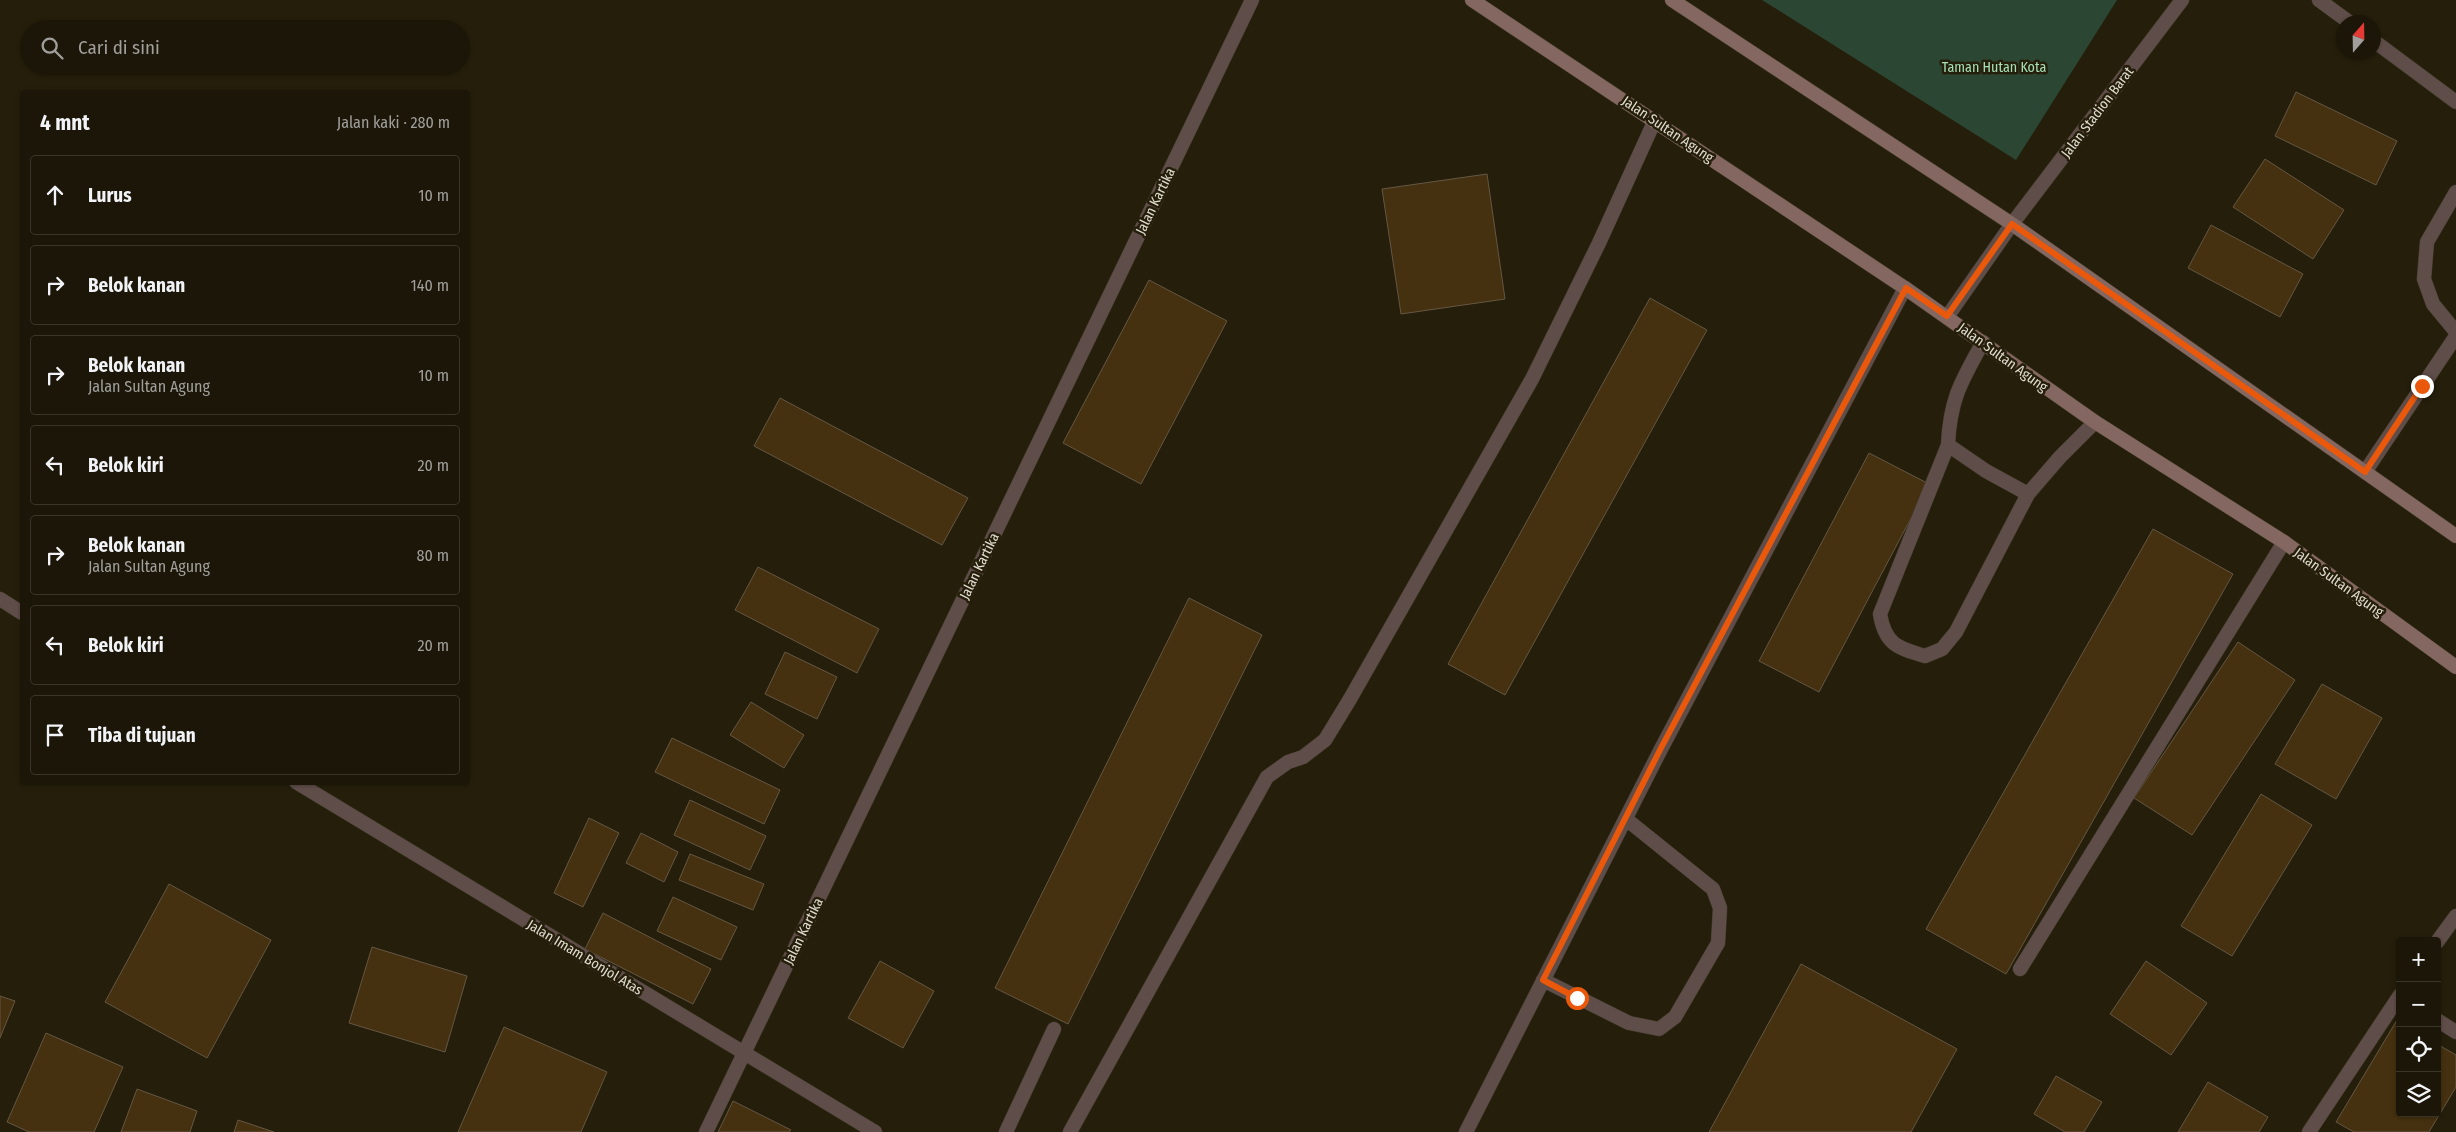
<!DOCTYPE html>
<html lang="id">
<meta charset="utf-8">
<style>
:root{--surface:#1c1608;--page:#292316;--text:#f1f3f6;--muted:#a09f9c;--line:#3a3529}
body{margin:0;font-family:"Fira Sans Condensed",sans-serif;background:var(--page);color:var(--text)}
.controls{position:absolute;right:15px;bottom:15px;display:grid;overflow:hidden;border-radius:5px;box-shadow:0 1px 4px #0004}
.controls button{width:45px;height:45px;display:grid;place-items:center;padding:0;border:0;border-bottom:1px solid var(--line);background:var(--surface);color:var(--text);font:25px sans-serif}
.compass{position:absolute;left:2336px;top:15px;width:45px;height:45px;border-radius:50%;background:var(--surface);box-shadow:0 1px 4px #0004;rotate:20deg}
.stop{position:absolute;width:15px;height:15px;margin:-11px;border:4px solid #ea580c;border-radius:50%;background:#fff}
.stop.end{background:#ea580c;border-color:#fff;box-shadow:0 1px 5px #0008}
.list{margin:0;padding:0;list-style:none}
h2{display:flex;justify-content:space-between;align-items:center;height:65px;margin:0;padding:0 20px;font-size:21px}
h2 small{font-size:16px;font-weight:400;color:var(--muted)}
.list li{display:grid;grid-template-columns:32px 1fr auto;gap:15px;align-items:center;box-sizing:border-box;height:80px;margin:0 10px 10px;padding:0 10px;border:1px solid var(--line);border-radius:5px}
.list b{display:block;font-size:19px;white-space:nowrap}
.list p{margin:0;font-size:16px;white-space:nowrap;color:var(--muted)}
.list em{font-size:16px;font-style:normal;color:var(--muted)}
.icon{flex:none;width:28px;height:28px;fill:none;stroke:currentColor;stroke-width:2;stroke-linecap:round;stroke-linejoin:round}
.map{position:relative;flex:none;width:2456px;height:1132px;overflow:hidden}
.search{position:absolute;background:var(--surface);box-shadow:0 1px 4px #0004;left:20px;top:20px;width:450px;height:55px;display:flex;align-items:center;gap:12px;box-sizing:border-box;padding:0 18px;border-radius:28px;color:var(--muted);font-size:19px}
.panel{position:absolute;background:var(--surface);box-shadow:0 1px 4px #0004;left:20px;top:90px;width:450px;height:695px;border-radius:5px}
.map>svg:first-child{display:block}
.green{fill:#2b4734}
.building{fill:#45310f;stroke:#645744}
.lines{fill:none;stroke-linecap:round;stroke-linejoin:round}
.service-casing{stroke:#3f3927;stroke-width:15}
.minor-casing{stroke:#3f3927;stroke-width:15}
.secondary-casing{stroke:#3f3927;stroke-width:15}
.service{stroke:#5f4d49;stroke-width:14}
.minor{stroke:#5f4d49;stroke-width:14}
.secondary{stroke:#836760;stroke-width:14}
.route{stroke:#ea580c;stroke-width:6}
.labels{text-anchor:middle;stroke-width:5;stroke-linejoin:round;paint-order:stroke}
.park-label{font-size:14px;fill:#a3e0b6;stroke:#251e0b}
.street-label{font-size:14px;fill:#e1dcd0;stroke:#251e0b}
</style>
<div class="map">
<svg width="2456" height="1132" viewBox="0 0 2456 1132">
<rect width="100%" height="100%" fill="#251e0b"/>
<!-- green -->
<path class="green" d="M1762,0H2117L2016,160Z"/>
<!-- building -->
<path class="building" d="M2296,92L2397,141L2376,185L2275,136Z
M2265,159L2344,210L2313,259L2233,207Z
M1487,174L1505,299L1401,314L1382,189Z
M2211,225L2303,274L2280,317L2188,268Z
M1149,280L1227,321L1141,484L1063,443Z
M1650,298L1707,330L1505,695L1448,664Z
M780,398L968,498L942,545L754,446Z
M1869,453L1929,484L1819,692L1759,661Z
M2153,529L2233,574L2006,974L1926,929Z
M758,567L879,629L857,673L735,610Z
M1189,598L1262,635L1068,1024L995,988Z
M2238,642L2295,680L2192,835L2134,798Z
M785,652L837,677L817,719L765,694Z
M2322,684L2382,718L2336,799L2275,764Z
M751,702L804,735L784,768L730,735Z
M672,738L780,790L764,824L655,772Z
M2261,794L2312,825L2232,956L2181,926Z
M690,800L766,836L750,870L674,835Z
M589,818L619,833L583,907L554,893Z
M641,833L678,852L664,882L626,863Z
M690,854L764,884L753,910L679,880Z
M169,884L271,940L207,1058L105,1002Z
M673,897L737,927L721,960L657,931Z
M603,913L711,969L693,1004L585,949Z
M372,947L467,976L445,1052L349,1023Z
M880,961L934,991L903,1048L848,1018Z
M2146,961L2207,1003L2171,1055L2110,1014Z
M1801,964L1957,1049L1911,1132H1709Z
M0,996L15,1001L0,1038Z
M2397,1020L2400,1021V1113H2437V1044L2456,1055V1087L2429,1132H2354L2336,1122Z
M504,1027L607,1072L581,1132H458Z
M46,1033L123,1067L94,1132H29L7,1122Z
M2056,1076L2102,1102L2084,1132H2065L2034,1114Z
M2208,1082L2268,1117L2259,1132H2178Z
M137,1089L197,1111L190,1132H121Z
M733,1101L791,1130L789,1132H718Z
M238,1120L274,1132H234Z"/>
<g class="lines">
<defs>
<path id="service" d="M2319,0L2349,22
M2374,41L2456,102
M2456,192L2427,242L2424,279L2433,304L2456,332
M1983,342C1961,382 1950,399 1948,445L1986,471L2028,494
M1948,445L1880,614C1885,644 1897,648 1925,656L1942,649L1956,632L2028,494L2060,457L2095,422
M2365,472L2456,336
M1543,980L1629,1023L1659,1029L1675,1017L1718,943L1720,908L1713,889L1626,819
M1006,1132L1054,1029
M1070,1132L1267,777L1288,762L1303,757L1325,740L1350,699L1532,379L1599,243L1655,120
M1466,1132L1661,749L1905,288"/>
<path id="minor" d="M1947,317L2012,224L2182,0
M0,599L22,613
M296,782L875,1132
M2437,942L2456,916
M2020,969L2284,542
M2437,1020L2456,1032
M706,1132L1252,0
M2309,1132L2400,995"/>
<path id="secondary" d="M1472,0L1905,288L2095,422L2284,542L2456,667
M1672,0L2012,224L2456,536"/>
</defs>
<!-- service casing -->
<use href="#service" class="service-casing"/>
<!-- minor casing -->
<use href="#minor" class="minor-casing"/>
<!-- secondary casing -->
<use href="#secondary" class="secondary-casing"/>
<!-- service -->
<use href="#service" class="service"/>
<!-- minor -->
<use href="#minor" class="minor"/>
<!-- secondary -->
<use href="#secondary" class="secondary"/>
</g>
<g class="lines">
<!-- route -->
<path class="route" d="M1577,998L1543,980L1661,748L1906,288L1947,316L2012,224L2365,472L2422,386"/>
</g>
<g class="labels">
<!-- park labels -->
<g class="park-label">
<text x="1994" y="72">Taman Hutan Kota</text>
</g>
<!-- street labels -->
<g class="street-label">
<text transform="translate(2097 112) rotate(-53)" y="5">Jalan Stadion Barat</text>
<text transform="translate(1668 129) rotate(34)" y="5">Jalan Sultan Agung</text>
<text transform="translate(1155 201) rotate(-64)" y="5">Jalan Kartika</text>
<text transform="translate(2003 357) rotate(36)" y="5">Jalan Sultan Agung</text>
<text transform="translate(979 566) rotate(-64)" y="5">Jalan Kartika</text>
<text transform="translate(2339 582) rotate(36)" y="5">Jalan Sultan Agung</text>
<text transform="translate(803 931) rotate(-64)" y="5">Jalan Kartika</text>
<text transform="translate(585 957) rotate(31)" y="5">Jalan Imam Bonjol Atas</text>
</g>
</g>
</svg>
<div class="controls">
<button>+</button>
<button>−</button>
<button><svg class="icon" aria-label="locate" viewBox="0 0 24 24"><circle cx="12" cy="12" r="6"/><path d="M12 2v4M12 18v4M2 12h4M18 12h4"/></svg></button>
<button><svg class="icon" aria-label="layers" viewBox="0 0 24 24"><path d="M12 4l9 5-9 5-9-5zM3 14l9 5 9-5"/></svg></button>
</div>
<svg class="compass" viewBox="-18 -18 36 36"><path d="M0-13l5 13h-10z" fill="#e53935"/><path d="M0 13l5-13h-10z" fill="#a09f9c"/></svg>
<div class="stop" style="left:1577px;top:998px"></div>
<div class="stop end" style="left:2422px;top:386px"></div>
<div class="search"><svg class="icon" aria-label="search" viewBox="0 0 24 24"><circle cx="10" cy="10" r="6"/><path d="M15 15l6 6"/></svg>Cari di sini</div>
<section class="panel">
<h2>4 mnt<small>Jalan kaki · 280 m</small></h2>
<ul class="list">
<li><svg class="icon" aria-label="ahead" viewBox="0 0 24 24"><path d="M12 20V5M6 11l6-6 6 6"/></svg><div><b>Lurus</b></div><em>10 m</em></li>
<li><svg class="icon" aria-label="right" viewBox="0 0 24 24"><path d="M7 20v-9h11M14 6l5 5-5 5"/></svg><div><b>Belok kanan</b></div><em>140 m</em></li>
<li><svg class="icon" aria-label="right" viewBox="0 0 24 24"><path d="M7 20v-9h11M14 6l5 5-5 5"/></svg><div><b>Belok kanan</b><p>Jalan Sultan Agung</p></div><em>10 m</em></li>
<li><svg class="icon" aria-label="left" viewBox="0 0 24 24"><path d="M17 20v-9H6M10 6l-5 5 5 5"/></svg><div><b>Belok kiri</b></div><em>20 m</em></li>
<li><svg class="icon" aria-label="right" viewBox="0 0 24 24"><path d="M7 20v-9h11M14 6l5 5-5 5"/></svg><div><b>Belok kanan</b><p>Jalan Sultan Agung</p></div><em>80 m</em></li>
<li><svg class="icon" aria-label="left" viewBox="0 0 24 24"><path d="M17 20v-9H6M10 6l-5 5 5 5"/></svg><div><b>Belok kiri</b></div><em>20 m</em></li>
<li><svg class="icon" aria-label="arrive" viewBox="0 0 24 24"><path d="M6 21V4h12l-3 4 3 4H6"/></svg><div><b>Tiba di tujuan</b></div></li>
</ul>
</section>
</div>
